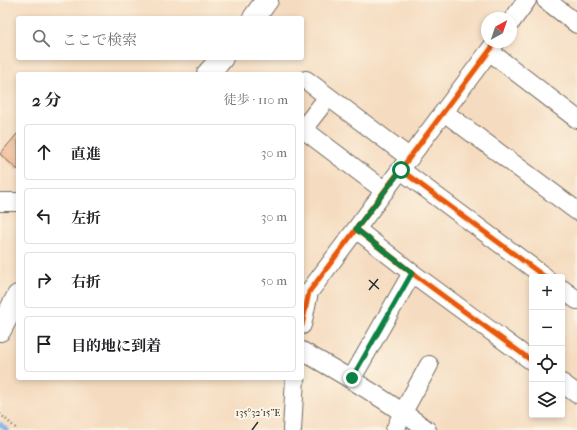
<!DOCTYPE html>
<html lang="ja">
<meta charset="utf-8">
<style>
:root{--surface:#fff;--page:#f6f6f6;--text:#202124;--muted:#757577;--line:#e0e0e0}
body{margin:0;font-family:"IM FELL French Canon","Noto Serif JP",serif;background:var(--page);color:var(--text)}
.controls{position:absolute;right:12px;bottom:12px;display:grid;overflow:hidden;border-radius:4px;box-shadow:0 2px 6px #0003}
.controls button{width:36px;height:36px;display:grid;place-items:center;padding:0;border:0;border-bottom:1px solid var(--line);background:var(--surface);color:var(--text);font:20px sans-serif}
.compass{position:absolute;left:481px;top:12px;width:36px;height:36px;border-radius:50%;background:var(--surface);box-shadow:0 2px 6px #0003;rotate:40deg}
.stop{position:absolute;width:12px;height:12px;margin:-9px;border:3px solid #0b8043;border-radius:50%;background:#fff}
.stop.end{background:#0b8043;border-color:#fff;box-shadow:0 1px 4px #0008}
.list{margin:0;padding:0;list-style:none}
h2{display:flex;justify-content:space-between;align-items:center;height:52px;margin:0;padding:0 16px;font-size:17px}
h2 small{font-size:13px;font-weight:400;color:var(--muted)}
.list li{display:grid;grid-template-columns:26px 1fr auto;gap:12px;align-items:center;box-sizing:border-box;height:56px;margin:0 8px 8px;padding:0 8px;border:1px solid var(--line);border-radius:4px}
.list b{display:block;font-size:15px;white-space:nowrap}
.list em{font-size:13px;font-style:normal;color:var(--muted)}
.icon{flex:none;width:22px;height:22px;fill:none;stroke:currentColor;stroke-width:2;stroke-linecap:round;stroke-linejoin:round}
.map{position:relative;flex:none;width:577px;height:430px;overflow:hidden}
.search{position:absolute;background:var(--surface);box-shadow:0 2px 6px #0003;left:16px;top:16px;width:288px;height:44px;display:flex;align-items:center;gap:10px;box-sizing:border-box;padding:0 14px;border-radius:4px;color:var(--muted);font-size:15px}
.panel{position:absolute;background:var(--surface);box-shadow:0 2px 6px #0003;left:16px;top:72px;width:288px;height:308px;border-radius:4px}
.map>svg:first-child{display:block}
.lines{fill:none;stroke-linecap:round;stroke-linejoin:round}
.stream{stroke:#79aee7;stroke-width:4.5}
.building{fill:#eeae85}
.minor-casing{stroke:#72695f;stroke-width:20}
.tertiary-casing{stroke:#72695f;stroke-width:24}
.path{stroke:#72695f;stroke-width:2.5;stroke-dasharray:1 3;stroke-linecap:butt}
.minor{stroke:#fff;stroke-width:18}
.tertiary{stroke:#fff;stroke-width:22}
.cycleway-casing{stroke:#fcf5e5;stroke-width:8}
.cycleway{stroke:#e8590c;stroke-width:5}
.route{stroke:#0b8043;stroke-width:5}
.ticks{fill:none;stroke:#2b2b2b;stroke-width:1.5}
.ticks-label{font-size:10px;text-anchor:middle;fill:#2b2b2b;stroke:#fcf5e5;stroke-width:4;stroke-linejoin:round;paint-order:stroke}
</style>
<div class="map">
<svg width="577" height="430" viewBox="0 0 577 430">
<rect width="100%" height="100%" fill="#fcf5e5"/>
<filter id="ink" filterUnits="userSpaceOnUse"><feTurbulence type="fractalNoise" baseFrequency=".025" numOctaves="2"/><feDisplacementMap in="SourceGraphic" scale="8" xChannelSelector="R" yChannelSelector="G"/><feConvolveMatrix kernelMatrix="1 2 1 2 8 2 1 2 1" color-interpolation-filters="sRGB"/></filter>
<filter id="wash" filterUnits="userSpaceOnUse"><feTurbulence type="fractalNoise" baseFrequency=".012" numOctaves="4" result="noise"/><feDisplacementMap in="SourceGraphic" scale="16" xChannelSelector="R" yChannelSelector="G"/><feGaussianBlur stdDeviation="0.9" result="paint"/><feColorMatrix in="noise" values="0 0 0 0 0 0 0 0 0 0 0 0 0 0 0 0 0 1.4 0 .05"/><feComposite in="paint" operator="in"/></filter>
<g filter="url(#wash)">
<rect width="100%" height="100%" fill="#f5dcc0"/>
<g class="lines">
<!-- stream -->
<path class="stream" d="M0,424L7,430"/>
</g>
<g id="blocks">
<!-- building -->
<path class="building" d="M18,133V170L0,154Z"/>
</g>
</g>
<g filter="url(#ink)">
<use href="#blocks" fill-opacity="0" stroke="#72695f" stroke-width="1"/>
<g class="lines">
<defs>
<path id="minor" d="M546,0L577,24
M511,22L527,0
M489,51L577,119
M306,80L410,158
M328,97L303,129L385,191
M444,112L577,211
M401,170L545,277
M0,202H18
M356,229L412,273L532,361
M562,289L577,300
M302,325L309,292L496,42
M302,351C345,375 387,400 427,430
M352,378L412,273
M562,383L577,394
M292,430L295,378
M395,430L403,412L429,365"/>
<path id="tertiary" d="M254,18L267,0
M208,74L222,58
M0,330L18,296"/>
</defs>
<!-- minor casing -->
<use href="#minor" class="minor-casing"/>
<!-- tertiary casing -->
<use href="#tertiary" class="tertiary-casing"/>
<!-- path -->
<path class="path" d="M0,414L18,430"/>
<!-- minor -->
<use href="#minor" class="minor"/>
<!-- tertiary -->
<use href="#tertiary" class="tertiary"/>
<defs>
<path id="cycleway" d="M401,170L545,277
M356,229L412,273L532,361
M302,325L309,292L496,42"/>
</defs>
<!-- cycleway casing -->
<use href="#cycleway" class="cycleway-casing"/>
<!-- cycleway -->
<use href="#cycleway" class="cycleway"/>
</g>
</g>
<g class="lines" filter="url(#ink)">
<!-- route -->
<path class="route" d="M352,378L412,273L356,229L401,170"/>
</g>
<!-- ticks -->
<path class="ticks" d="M369,280L379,289M369,290L378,279M252,430L258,422"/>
<g class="ticks-label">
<text x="258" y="416">135°32'15"E</text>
</g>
</svg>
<div class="controls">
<button>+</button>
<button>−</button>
<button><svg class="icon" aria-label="locate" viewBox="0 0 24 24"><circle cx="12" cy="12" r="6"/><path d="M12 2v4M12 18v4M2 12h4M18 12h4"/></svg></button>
<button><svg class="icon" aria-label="layers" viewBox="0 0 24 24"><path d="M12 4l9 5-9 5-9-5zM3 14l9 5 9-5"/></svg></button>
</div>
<svg class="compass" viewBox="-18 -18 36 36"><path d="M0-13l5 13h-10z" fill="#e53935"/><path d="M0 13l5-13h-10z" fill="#757577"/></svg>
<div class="stop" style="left:401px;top:170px"></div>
<div class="stop end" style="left:352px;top:378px"></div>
<div class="search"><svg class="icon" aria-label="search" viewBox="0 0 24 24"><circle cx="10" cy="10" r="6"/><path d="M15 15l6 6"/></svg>ここで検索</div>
<section class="panel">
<h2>2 分<small>徒歩 · 110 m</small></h2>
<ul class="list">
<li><svg class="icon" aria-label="ahead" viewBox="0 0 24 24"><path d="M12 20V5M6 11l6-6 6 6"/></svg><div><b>直進</b></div><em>30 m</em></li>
<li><svg class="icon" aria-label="left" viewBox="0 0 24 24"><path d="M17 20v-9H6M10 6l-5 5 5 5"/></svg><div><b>左折</b></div><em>30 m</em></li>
<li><svg class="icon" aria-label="right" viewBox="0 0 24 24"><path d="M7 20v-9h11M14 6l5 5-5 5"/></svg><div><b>右折</b></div><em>50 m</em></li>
<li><svg class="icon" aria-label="arrive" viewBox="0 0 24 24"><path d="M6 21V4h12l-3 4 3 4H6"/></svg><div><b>目的地に到着</b></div></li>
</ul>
</section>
</div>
